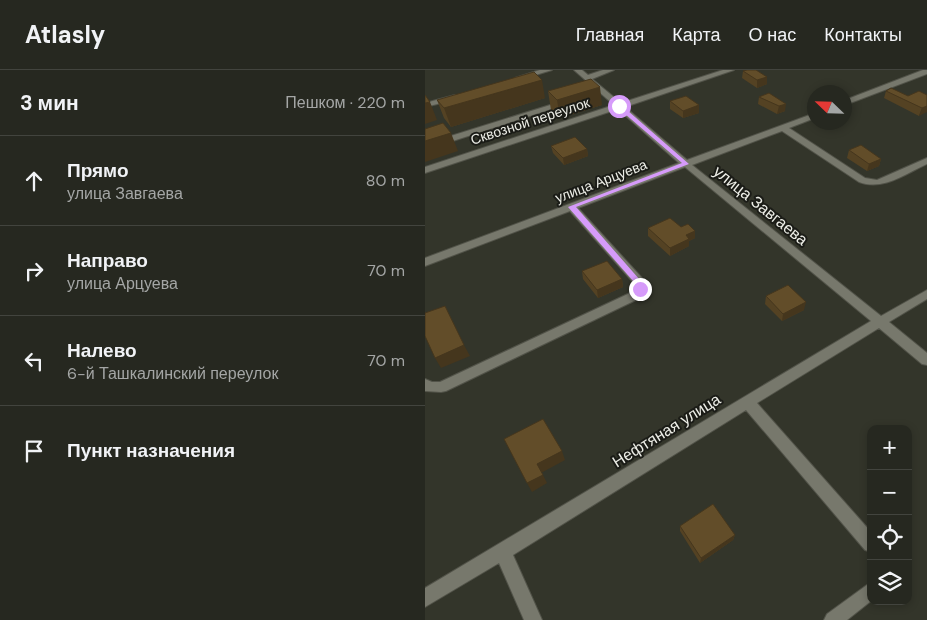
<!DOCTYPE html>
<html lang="ru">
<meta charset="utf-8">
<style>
:root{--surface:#262820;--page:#32342d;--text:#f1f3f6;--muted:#a4a6a5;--line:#42443e}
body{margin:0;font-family:"DM Sans",sans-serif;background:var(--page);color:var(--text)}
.controls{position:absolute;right:15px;bottom:15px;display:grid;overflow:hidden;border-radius:10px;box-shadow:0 2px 8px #0003}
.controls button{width:45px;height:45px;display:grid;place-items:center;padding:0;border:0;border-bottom:1px solid var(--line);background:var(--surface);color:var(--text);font:25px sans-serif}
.compass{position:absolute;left:382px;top:15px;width:45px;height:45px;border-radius:50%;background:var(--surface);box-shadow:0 2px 8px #0003;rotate:293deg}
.stop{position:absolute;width:15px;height:15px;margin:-11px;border:4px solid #d69bfa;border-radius:50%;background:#fff}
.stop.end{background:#d69bfa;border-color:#fff;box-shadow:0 1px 5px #0008}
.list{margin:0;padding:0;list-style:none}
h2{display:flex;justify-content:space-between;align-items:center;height:65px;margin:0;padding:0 20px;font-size:21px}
h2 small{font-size:16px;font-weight:400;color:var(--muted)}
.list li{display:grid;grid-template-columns:32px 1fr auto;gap:15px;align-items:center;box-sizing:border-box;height:90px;padding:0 20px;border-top:1px solid var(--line)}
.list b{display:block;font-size:19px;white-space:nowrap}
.list p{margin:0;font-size:16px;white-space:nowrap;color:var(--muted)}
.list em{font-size:16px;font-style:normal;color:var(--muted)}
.icon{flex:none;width:28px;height:28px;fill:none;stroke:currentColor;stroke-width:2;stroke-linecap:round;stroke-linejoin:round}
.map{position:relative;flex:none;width:502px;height:550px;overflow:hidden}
header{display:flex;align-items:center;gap:30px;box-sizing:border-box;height:70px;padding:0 25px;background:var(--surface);border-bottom:1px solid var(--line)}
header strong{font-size:24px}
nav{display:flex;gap:28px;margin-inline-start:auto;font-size:18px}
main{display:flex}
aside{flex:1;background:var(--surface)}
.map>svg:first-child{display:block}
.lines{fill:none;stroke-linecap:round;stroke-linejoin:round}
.street-casing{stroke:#525349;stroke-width:2}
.street{fill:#77786c;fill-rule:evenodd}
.wall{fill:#544223}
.shaded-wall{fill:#45361d}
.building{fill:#624d29;stroke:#45361d}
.route{fill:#d69bfa}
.labels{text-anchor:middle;stroke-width:4;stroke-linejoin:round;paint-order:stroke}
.far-street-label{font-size:14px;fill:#edeee7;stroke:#1b1c17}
.street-label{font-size:16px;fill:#edeee7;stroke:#1b1c17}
</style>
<header>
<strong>Atlasly</strong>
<nav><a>Главная</a><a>Карта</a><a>О нас</a><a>Контакты</a></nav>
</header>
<main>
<aside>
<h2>3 мин<small>Пешком · 220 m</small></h2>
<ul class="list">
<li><svg class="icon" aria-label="ahead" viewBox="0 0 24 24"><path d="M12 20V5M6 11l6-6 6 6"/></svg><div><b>Прямо</b><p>улица Завгаева</p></div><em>80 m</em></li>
<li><svg class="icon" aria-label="right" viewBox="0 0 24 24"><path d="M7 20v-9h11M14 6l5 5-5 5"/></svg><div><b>Направо</b><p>улица Арцуева</p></div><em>70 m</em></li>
<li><svg class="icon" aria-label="left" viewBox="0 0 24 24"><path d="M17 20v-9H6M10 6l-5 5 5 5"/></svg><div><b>Налево</b><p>6-й Ташкалинский переулок</p></div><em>70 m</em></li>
<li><svg class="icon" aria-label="arrive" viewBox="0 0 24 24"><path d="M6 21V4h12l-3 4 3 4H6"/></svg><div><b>Пункт назначения</b></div></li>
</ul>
</aside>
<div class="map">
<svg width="502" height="550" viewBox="0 0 502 550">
<rect width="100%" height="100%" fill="#33352a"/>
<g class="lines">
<defs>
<path id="street" d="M115,0H127L94,10L90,8Z
M149,0H157L163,5L178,0H189L167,9L196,33L298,0H309L200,37L262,90L390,43V48L364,58L440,108L452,110L502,88V94C480,104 458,121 434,112L357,61L267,95L456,246L502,220V229L464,252L502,283V295L497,294L454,258L332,333L446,462V482L440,480L321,340L88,485L117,550H99L74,493L0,537V518L446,251L260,97L153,138L217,208L221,219L213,229L21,321L16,322L0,321V309L7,312H15L205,223L209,218L208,212L145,141L0,196V188L254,93L193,39L0,103V97L189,35Z
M498,0H502V4L420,35V30Z
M30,25L34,27L33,29L0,37V33Z
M138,31L145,33L0,80V74Z
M446,512V531L422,550H399L402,544Z"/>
</defs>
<!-- street casing -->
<use href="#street" class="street-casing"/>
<!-- street -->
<use href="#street" class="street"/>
</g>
<!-- wall -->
<path class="wall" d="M318,1L342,14L332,18L317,8Z
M123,21L177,35L135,48L126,40Z
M461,21L483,26L502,25L494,46L459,28Z
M344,23L360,41L352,44L333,34L334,27Z
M120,28L26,57L19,48L12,30Z
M245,31L274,35V43L258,48L245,39Z
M126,76L162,79L163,86L139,95L128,83Z
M424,80L456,89L454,96L442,101L422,88Z
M256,157L270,168L264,171V176L245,186L223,166V158Z
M157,201L197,209L198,217L173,228L158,209Z
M341,226L379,240L357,251L340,234Z
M255,456L310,465L308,470L275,493L255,461Z"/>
<!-- shaded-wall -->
<path class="shaded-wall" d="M342,7V14L332,18V10Z
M117,10L120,28L26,57L19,38Z
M175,17L177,35L135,48L132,30Z
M5,32L12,50L0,54V33Z
M361,34L360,41L352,44L354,36Z
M274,35V43L258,48V41Z
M502,36V42L494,46L497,38Z
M26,63L33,81L0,92V71Z
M162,79L163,86L139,95L138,88Z
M456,89L454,96L442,101L444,94Z
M270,161V168L264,171V176L245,186V178L261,165Z
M197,209L198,217L173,228L172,220Z
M381,232L379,240L357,251L358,244Z
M39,275L45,286L16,298L10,288Z
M137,381L140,390L116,403L112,394Z
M118,405L122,413L107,422L102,413Z
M310,465L308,470L275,493L276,488Z"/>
<!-- building -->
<path class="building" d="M322,0H331L342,7L332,10L318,1Z
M109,2L117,10L19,38L12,30Z
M166,9L175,17L132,30L123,21Z
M466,18L483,26L494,21L502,25V36L497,38L461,21Z
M344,23L361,34L354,36L334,27Z
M0,25L5,32L0,33Z
M261,26L274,35L258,41L245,31Z
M18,53L26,63L0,71V59Z
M150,67L162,79L138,88L126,76Z
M436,75L456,89L444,94L424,80Z
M245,148L256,157L263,154L270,161L261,165L264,169L245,178L223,158Z
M182,191L197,209L172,220L157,201Z
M363,215L381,232L358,244L341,226Z
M20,236L39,275L10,288L0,266V243Z
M118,349L137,381L112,394L118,405L102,413L79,369Z
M288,434L310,465L276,488L255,456Z"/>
<!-- route -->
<path class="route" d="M192,34H195L264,94L151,137L215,210L219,219L215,222L211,219L209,212L143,137L257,93L192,37Z"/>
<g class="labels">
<!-- far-street labels -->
<g class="far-street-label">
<text transform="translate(105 51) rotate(-18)" y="5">Сквозной переулок</text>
<text transform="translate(176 111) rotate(-21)" y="5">улица Арцуева</text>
</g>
<!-- street labels -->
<g class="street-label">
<text transform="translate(336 135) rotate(39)" y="6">улица Завгаева</text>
<text transform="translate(241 360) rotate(-32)" y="6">Нефтяная улица</text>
</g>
</g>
</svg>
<div class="controls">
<button>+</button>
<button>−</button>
<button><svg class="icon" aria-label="locate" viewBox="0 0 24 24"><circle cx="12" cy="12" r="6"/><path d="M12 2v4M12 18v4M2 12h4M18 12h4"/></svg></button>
<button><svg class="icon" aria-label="layers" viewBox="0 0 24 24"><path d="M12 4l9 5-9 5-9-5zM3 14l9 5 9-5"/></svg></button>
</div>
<svg class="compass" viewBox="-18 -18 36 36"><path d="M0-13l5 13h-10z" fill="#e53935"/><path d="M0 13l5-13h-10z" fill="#a4a6a5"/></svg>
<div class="stop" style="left:194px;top:36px"></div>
<div class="stop end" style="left:215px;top:219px"></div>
</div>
</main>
